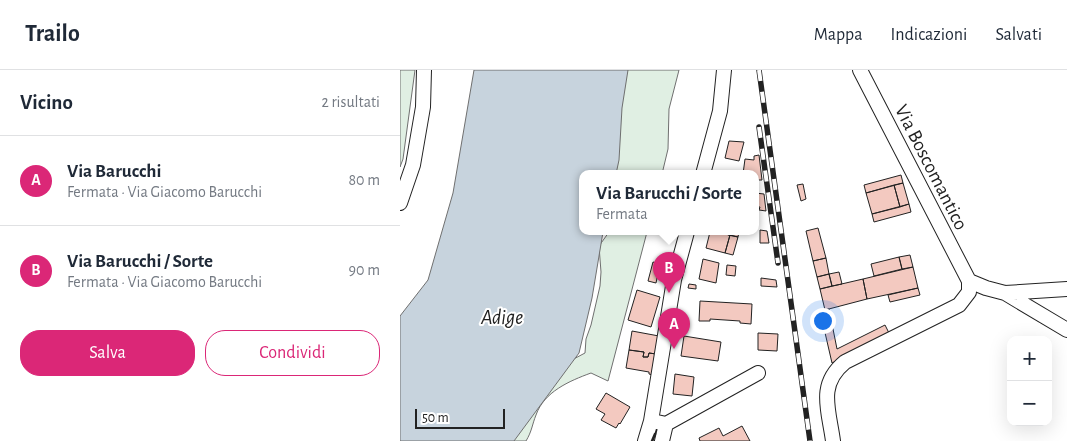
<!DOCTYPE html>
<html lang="it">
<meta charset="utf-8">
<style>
:root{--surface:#fff;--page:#f6f6f7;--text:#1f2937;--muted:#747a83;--line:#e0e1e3;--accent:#db2777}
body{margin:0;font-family:"Alegreya Sans",sans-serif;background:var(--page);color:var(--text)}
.controls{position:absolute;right:15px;bottom:15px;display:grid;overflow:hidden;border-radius:10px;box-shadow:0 5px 20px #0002}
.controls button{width:45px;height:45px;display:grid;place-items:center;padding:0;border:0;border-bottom:1px solid var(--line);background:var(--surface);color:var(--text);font:25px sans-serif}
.scale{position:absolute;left:15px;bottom:12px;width:90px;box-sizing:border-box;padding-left:5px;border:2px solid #222;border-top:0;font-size:14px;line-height:18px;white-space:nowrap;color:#222;-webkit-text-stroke:4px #fff;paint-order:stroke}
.you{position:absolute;left:422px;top:250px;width:18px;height:18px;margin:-12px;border:4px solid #fff;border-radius:50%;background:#1a73e8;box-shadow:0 0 0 8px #1a73e833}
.badge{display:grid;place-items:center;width:32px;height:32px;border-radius:50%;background:var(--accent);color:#fff;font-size:16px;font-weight:700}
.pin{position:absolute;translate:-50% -41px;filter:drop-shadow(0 1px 2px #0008)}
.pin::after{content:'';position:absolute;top:26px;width:18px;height:15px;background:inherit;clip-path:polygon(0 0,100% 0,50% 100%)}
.popup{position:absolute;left:179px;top:100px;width:180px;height:65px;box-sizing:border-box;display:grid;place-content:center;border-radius:10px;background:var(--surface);filter:drop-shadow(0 1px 4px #0005);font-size:16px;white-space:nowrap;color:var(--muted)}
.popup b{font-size:19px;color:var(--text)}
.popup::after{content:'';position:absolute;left:50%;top:100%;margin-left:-10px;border:10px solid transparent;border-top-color:var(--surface)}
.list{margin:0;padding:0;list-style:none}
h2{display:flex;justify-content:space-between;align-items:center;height:65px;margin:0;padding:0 20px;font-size:21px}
h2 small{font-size:16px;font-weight:400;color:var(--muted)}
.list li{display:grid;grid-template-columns:32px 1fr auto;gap:15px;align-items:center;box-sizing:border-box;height:90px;padding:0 20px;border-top:1px solid var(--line)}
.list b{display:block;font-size:19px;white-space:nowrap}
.list p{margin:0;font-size:16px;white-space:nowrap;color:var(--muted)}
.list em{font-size:16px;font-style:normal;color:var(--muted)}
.actions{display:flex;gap:10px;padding:15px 20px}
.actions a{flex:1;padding:11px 0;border:1px solid var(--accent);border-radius:20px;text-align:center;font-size:18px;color:var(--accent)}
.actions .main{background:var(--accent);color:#fff}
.map{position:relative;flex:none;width:667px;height:371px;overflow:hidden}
header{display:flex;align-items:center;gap:30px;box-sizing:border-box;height:70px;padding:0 25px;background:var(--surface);border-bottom:1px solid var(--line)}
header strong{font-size:24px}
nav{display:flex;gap:28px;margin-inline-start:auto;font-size:18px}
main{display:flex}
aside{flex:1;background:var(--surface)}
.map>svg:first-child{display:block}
.green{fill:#e0efe3;stroke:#6f6f6f}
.water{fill:#c7d3dd;stroke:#6f6f6f}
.building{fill:#f3c9c0;stroke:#222}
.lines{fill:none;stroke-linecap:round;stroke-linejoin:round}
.minor-casing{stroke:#222;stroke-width:16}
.minor{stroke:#fff;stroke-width:14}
.rail-casing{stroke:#222;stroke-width:5.5}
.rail{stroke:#fff;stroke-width:4;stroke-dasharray:11;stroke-linecap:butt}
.wall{stroke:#222;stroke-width:2.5}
.labels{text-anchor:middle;stroke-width:4;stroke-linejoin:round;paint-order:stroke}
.street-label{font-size:20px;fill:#222;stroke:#fff}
.water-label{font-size:21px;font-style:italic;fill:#222;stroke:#fff}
</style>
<header>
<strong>Trailo</strong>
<nav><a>Mappa</a><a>Indicazioni</a><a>Salvati</a></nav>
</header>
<main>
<aside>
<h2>Vicino<small>2 risultati</small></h2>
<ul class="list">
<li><span class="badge">A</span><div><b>Via Barucchi</b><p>Fermata · Via Giacomo Barucchi</p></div><em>80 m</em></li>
<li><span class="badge">B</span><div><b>Via Barucchi / Sorte</b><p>Fermata · Via Giacomo Barucchi</p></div><em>90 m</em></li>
</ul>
<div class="actions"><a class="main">Salva</a><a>Condividi</a></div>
</aside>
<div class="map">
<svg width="667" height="371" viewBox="0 0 667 371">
<rect width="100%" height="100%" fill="#fff"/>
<!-- green -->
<path class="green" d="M0,0H15L3,89L0,97Z
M227,0H279L269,39L268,79L262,104H211Z
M209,162H247L208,311L191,303C169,311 144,322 136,345C132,355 132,361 126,371H110L168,292L185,283L186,269L191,255L200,216L201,202L199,176Z"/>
<!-- water -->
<path class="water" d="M74,0H228L222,38L219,90L216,104H183V162H203L192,228L179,283L114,371H0V246L28,210L53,123Z"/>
<!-- building -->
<path class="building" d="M329,71L344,72L339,91L325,88Z
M359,85L362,110H355V104H343L345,89L354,90V86Z
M501,105L503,113L466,123L464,115Z
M503,113L509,134L500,137L494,115Z
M403,114L406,129L401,131L397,115Z
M494,115L500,137L472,144L466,123Z
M355,123L364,124L366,141L359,140L360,137H355Z
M509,134L511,142L474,152L472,144Z
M418,158L426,188L413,191L406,161Z
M360,160L367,161L369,173H360Z
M310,162L330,165L325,183L306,178Z
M329,162H339L338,167L328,165Z
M330,165L338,167L333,185L325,183Z
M510,185L513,197L502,199L499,187Z
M499,187L502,199L474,206L471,194Z
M426,188L429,204L417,207L413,191Z
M303,189L319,193L316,213L299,209Z
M253,192L260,194L256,213L248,211Z
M264,194L272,197L270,205L261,204Z
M327,195L336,196L335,206L326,205Z
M513,197L518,218L467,229L463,209Z
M439,202L442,214L432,216L429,204Z
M429,204L432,216L420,219L417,207Z
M361,208L376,210L377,217L361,216Z
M463,209L467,229L425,240L420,219Z
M289,214L296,215V219L288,218Z
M518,218L520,225L490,232L488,225Z
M237,220L260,227L251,257L228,250Z
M300,231L352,234L351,254L340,253V251L310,249V251H299Z
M429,239L437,279L485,255L490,265L432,293L420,241Z
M232,261L259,266L256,284L249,283L248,287H243L244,282L229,280Z
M358,263L378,264L377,281L358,280Z
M284,266L321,272L318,291L281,286Z
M229,280L244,282L243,287H248L249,283L256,284L253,305L249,304V302L226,298Z
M275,304L294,307L292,326L273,324Z
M206,323L230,337L220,354L219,353L216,358L201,350L205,344L196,339Z
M342,356L350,371H300L299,368L319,358L323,366Z"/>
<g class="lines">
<defs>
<path id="minor" d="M303,104L320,41L324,0
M0,133L13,95L23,37L24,0
M569,211L586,218L605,223L667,219
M605,223L667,260
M257,352L266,354L262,371
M266,354L358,303
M245,371L251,351L274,210L287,162
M433,371C429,340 417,315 445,292L559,235L569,222V211L460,0"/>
</defs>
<!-- minor casing -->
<use href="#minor" class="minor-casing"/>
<!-- minor -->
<use href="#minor" class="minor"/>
<defs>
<path id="rail" d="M359,0L410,371
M359,57L378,193"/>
</defs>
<!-- rail casing -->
<use href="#rail" class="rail-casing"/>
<!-- rail -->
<use href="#rail" class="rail"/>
<!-- wall -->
<path class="wall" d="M252,371L255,364"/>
</g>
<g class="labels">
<!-- street labels -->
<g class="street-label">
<text transform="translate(532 97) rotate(63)" y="7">Via Boscomantico</text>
</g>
<!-- water labels -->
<g class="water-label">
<text x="102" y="254">Adige</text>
</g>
</g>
</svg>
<div class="controls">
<button>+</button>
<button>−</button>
</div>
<div class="scale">50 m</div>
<div class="you"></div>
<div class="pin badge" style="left:274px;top:279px">A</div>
<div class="pin badge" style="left:269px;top:223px">B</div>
<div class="popup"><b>Via Barucchi / Sorte</b>Fermata</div>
</div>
</main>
